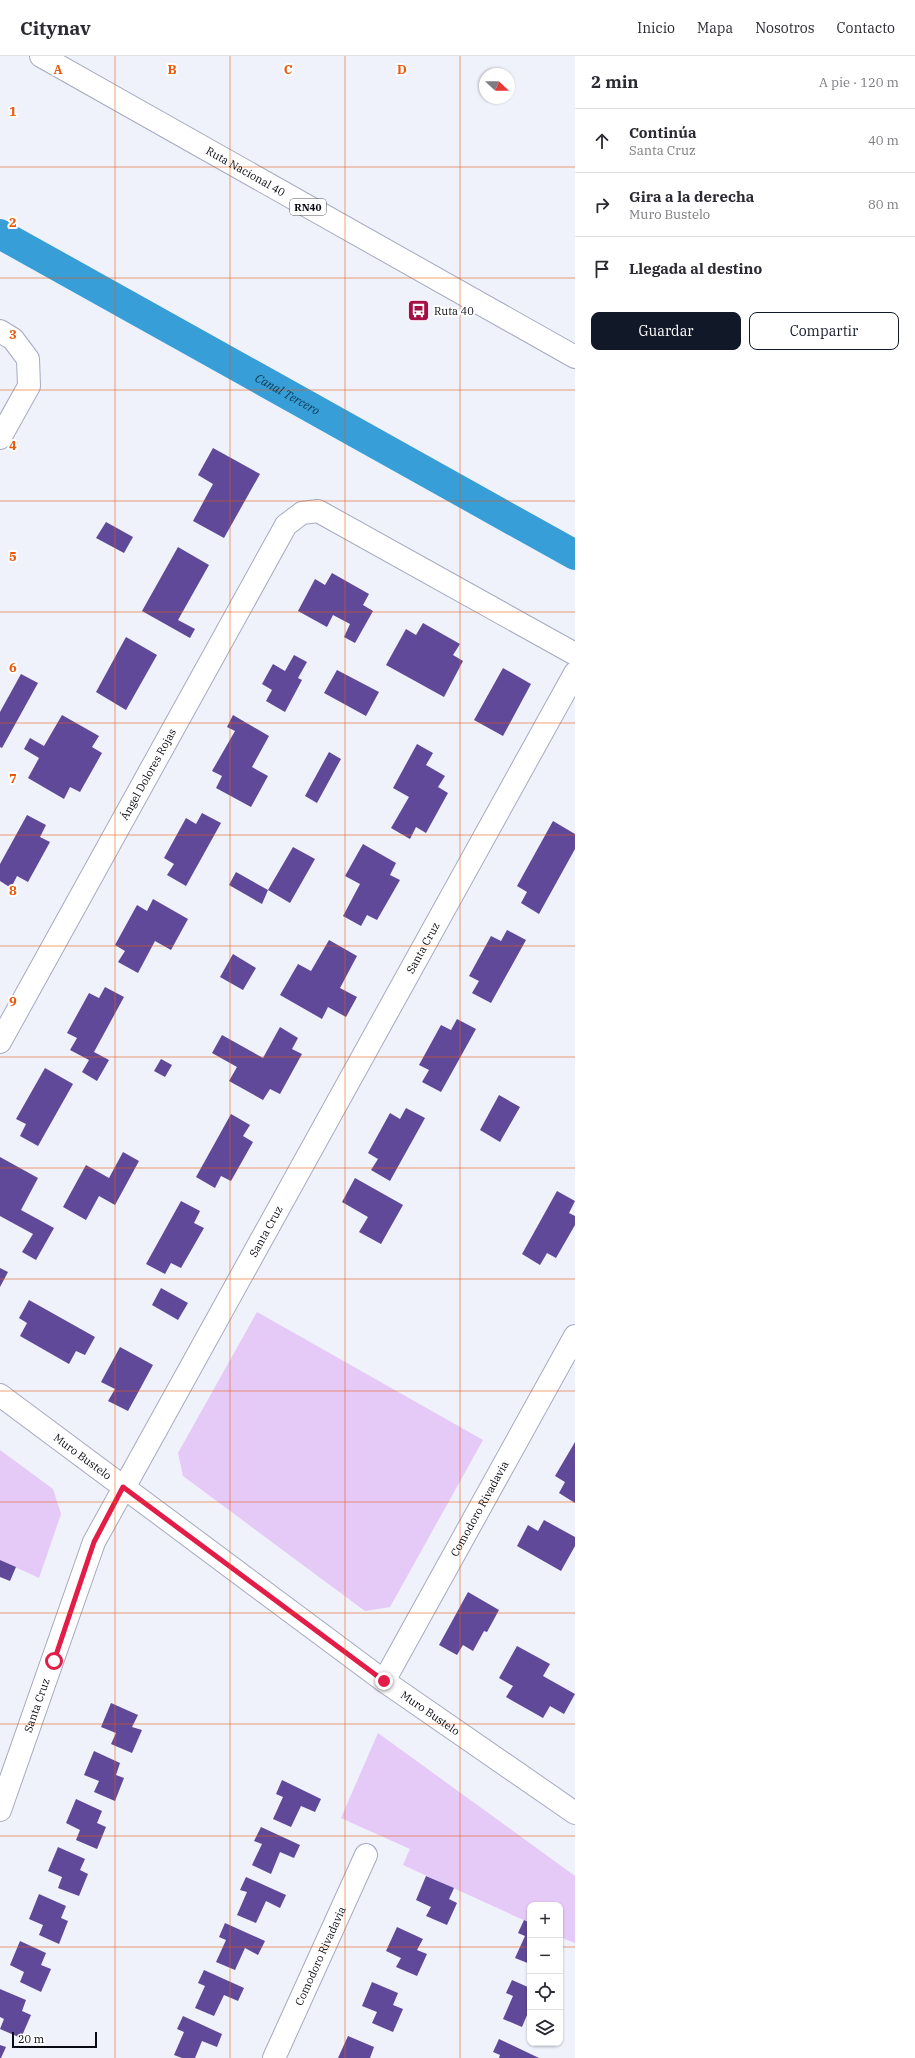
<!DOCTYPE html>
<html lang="es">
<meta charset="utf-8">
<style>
:root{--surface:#fff;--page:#f2f2f3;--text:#2b2b33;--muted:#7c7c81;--line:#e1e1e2;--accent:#111827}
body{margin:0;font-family:"IBM Plex Serif",serif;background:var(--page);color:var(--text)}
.controls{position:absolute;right:12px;bottom:12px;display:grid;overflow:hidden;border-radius:8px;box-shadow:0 1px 3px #0004}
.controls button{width:36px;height:36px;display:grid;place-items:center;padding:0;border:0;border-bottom:1px solid var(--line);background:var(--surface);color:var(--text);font:20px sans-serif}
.compass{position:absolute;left:479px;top:12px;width:36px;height:36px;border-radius:50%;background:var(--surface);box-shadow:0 1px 3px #0004;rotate:112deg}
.scale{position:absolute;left:12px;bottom:10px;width:85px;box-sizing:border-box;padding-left:4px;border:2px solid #0a0b12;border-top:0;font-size:11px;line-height:14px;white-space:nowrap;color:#0a0b12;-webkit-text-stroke:3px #fff;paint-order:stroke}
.stop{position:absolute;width:12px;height:12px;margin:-9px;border:3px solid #e11d48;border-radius:50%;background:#fff}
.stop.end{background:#e11d48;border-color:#fff;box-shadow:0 1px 4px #0008}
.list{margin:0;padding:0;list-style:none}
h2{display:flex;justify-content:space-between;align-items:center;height:52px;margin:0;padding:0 16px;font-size:17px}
h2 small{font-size:13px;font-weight:400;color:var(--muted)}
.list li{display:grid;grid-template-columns:26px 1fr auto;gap:12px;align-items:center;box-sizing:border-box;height:64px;padding:0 16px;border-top:1px solid var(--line)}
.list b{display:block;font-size:15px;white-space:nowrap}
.list p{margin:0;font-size:13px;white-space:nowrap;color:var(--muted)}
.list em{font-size:13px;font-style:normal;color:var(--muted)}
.actions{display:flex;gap:8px;padding:12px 16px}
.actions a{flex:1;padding:9px 0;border:1px solid var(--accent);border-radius:8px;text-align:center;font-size:14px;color:var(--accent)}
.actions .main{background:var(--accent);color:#fff}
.icon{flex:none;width:22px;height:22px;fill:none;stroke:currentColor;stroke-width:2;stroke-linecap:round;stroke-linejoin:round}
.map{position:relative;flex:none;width:575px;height:2002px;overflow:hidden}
header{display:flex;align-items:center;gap:24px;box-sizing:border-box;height:56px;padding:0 20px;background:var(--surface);border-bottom:1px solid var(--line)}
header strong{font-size:19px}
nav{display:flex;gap:22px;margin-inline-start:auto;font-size:14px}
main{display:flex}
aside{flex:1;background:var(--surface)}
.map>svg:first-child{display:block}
.green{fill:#e5c9f6}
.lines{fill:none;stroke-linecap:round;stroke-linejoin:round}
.canal{stroke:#379ed7;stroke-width:30}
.building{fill:#5f4998}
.minor-casing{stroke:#a5aac0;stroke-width:24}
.highway-casing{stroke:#a5aac0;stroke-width:24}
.minor{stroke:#fff;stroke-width:22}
.highway{stroke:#fff;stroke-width:22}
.route{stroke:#e11d48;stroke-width:5}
.grid{fill:none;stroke:#e8590c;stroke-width:1;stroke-opacity:0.55}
.labels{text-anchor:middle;stroke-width:4;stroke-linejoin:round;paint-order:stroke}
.shield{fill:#fff;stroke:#545459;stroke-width:1}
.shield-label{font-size:10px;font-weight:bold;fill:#0a0b12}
.street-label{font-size:11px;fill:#0a0b12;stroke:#fff}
.poi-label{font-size:11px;fill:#0a0b12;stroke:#fff;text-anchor:start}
.water-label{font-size:12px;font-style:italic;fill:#0d3850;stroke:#fff}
.grid-label{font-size:13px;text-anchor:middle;font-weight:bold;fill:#e8590c;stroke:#fff;stroke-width:4;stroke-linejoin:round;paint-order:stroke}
</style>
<header>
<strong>Citynav</strong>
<nav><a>Inicio</a><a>Mapa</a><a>Nosotros</a><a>Contacto</a></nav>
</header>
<main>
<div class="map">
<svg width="575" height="2002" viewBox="0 0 575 2002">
<rect width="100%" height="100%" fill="#eff1fb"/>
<!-- green -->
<path class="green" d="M257,1256L483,1384L390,1551L365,1555L183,1420L178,1397Z
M0,1394L53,1433L61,1458L39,1522L0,1504Z
M378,1677L575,1820V1887L560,1881V1849H530V1867L403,1809L410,1793L341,1762Z"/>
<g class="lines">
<!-- canal -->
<path class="canal" id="s1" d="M0,178L575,499"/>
</g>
<!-- building -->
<path class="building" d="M213,392L260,418L224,482L193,465L213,428L198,419Z
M106,466L133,481L124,497L96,482Z
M178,491L209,509L178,564L195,573L190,582L142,555Z
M332,517L369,538L363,549L373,555L355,587L344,581L350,568L333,559L327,571L298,555L315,523L325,529Z
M423,567L460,588L453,599L463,605L444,641L386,609L406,573L416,579Z
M126,581L157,599L126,654L96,636Z
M294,599L307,606L298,622L302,624L285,656L266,645L272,634L262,628L273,608L285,615Z
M503,612L531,628L503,680L474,664Z
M337,614L379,636L366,660L324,637Z
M21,618L38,627L2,692L0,691V656Z
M62,659L99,680L92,691L102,697L80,736L70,731L64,743L28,722L39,702L24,693L30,682L44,690Z
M233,659L269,680L252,711L268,720L251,751L216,732L222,720L212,715L235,675L227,671Z
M417,688L433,697L426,709L445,720L438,731L448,737L426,777L416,771L410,783L391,772L409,741L393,732Z
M329,696L341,703L317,747L305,740Z
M202,757L221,767L186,830L167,819L174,808L164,802L186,762L196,768Z
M27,759L46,769L40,781L50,786L28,826L17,820L11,832L0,825V808Z
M553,765L575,778V793L539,858L521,847L527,836L517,830Z
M363,788L396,807L390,819L400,824L377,864L367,859L361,870L343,860L360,828L345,820Z
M293,791L315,803L290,847L268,834Z
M236,816L268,834L262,848L229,829Z
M153,843L188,863L171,894L155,885L138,917L118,906L125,895L115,889L137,849L147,855Z
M507,874L526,884L491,947L472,937L479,925L469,920L491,880L501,885Z
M329,884L357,900L340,932L357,941L346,961L328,951L322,963L280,939L298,908L311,915Z
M233,898L256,912L243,934L220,921Z
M105,931L124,941L94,996L109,1004L97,1025L82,1016L89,1004L70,994L77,982L67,977L89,937L99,942Z
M457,963L476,973L441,1036L422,1026L429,1014L419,1009L441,969L451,974Z
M280,971L298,982L292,993L302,998L280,1038L270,1033L263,1044L229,1025L237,1011L212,997L222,979L263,1002Z
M161,1003L172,1009L165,1021L154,1015Z
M45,1012L73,1028L38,1090L20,1080L26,1068L16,1063Z
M499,1039L520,1051L500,1086L480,1074Z
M406,1052L425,1062L390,1125L371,1114L378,1103L368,1097L390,1057L400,1063Z
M231,1058L250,1069L243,1080L253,1086L231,1125L221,1120L215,1132L196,1121Z
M123,1096L139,1105L115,1149L99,1140L86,1164L63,1151L86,1109L109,1122Z
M0,1101L38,1122L21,1154L54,1172L36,1204L22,1196L33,1178L0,1160Z
M355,1122L403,1149L381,1188L359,1176L368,1161L342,1146Z
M557,1135L575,1145L569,1157L575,1160V1169L556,1202L547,1197L540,1209L522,1198Z
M181,1145L200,1155L194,1167L204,1172L181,1212L171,1207L165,1218L146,1208Z
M0,1212L8,1216L0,1231Z
M161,1232L188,1247L178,1264L152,1249Z
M29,1244L95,1281L85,1299L76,1295L69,1308L20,1280L27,1267L19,1262Z
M120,1291L153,1309L128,1355L108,1345L115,1333L101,1326Z
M575,1386V1447L559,1437L565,1426L555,1420Z
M544,1464L575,1481V1490L561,1515L517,1490L528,1469L538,1475Z
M0,1504L16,1511L10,1525L0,1521Z
M468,1536L499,1554L487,1576L484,1575L473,1595L463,1589L457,1599L439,1589Z
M517,1590L550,1608L543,1620L575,1638L564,1658L550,1650L543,1662L506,1641L513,1630L499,1622Z
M111,1647L138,1659L132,1671L142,1674L132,1697L111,1688L116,1677L101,1671Z
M94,1695L120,1707L116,1719L124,1722L115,1745L94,1736L99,1725L84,1719Z
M282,1724L321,1743L315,1756L301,1750L291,1771L273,1763L283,1741L276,1738Z
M76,1743L102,1755L97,1767L106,1771L97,1793L76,1784L80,1774L66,1767Z
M261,1771L300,1789L294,1802L280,1796L271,1818L252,1809L262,1788L254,1785Z
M58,1791L85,1803L80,1814L88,1818L79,1840L58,1832L62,1821L48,1815Z
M426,1820L454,1832L449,1843L457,1847L447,1869L426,1860L431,1851L416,1844Z
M246,1821L286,1839L280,1852L266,1845L256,1867L237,1859L247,1836L240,1834Z
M39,1838L66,1850L61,1862L68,1865L59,1888L39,1879L43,1869L29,1863Z
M524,1864L530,1867V1908L515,1902L525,1880L518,1877Z
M225,1867L265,1885L258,1899L245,1892L235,1914L216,1906L226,1884L219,1881Z
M397,1871L423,1883L417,1894L427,1898L417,1920L396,1911L401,1902L386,1895Z
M20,1885L46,1897L41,1909L51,1913L41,1936L20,1926L24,1916L10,1909Z
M204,1914L244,1932L238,1945L224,1939L214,1960L195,1952L205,1930L198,1927Z
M512,1924L530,1932V1952L522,1971L503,1963L513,1940L506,1937Z
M372,1926L398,1937L393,1949L403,1953L393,1976L372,1967L377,1956L362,1950Z
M0,1933L26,1944L22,1955L31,1959L21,1982L0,1973L4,1963L0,1961Z
M183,1960L222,1978L217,1991L202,1985L195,2002H182L174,1999L184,1976L177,1973Z
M348,1980L374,1991L370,2002H338Z
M499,1983L539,2002H499L500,1999L493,1996Z
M0,1989L6,1991L1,2002H0Z"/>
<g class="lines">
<defs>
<g id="minor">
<path d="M0,275L13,283L28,303L29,330L0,382"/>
<path id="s2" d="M0,986L286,469L302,457L318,455L575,598"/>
<path id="s3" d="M0,1339L384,1625L575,1757"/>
<path id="s4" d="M384,1625L575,1280"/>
<path id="s5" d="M0,1754L94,1486L575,617"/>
<path id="s6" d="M274,2002L366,1799"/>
</g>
<g id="highway">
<path id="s7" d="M41,0L575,301"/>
</g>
</defs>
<!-- minor casing -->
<use href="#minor" class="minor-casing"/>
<!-- highway casing -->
<use href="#highway" class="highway-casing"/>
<!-- minor -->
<use href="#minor" class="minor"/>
<!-- highway -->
<use href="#highway" class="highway"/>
</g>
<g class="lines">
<!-- route -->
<path class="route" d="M54,1605L94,1486L123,1431L384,1625"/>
</g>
<!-- grid -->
<path class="grid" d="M115,0V2002M230,0V2002M345,0V2002M460,0V2002M0,111H575M0,222H575M0,334H575M0,445H575M0,556H575M0,667H575M0,779H575M0,890H575M0,1001H575M0,1112H575M0,1223H575M0,1335H575M0,1446H575M0,1557H575M0,1668H575M0,1780H575M0,1891H530M560,1891H575"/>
<!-- icons -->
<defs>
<symbol id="bus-square" viewBox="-11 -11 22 22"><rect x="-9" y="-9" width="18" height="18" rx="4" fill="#a60f45" stroke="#fff"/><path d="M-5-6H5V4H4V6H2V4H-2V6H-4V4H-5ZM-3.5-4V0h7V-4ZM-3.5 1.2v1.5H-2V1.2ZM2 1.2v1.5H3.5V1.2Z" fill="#fff"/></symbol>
</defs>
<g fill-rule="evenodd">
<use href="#bus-square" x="406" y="242" width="25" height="25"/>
</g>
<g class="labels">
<!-- shield labels -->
<rect class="shield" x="290" y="143" width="36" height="16" rx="3"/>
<g class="shield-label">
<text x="308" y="155">RN40</text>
</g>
<!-- street labels -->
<g class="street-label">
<text dy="4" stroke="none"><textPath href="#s7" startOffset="235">Ruta Nacional 40</textPath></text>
<text dy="4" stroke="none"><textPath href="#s2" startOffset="306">Ángel Dolores Rojas</textPath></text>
<text dy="4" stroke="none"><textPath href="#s5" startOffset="963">Santa Cruz</textPath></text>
<text dy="4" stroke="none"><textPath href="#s5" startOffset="639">Santa Cruz</textPath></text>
<text dy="4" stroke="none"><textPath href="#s3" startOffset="103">Muro Bustelo</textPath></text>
<text dy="4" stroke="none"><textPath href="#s4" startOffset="197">Comodoro Rivadavia</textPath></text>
<text dy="4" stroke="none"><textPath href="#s5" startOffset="111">Santa Cruz</textPath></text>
<text dy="4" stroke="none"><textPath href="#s3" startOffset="535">Muro Bustelo</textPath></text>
<text dy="4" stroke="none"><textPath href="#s6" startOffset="112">Comodoro Rivadavia</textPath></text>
</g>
<!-- poi labels -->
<g class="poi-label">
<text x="434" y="259">Ruta 40</text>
</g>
<!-- water labels -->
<g class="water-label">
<text dy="4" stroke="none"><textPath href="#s1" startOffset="329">Canal Tercero</textPath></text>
</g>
</g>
<g class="grid-label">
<text x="58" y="18">A</text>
<text x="172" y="18">B</text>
<text x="288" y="18">C</text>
<text x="402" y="18">D</text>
<text x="13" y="60">1</text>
<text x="13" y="171">2</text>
<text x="13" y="283">3</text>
<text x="13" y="394">4</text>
<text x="13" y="505">5</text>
<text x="13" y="616">6</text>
<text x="13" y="727">7</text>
<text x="13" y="839">8</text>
<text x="13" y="950">9</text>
</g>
</svg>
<div class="controls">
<button>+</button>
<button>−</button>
<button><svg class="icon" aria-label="locate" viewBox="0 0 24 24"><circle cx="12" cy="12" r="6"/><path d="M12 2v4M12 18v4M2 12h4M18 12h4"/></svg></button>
<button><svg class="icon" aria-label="layers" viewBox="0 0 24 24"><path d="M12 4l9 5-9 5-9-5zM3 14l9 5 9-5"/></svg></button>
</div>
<svg class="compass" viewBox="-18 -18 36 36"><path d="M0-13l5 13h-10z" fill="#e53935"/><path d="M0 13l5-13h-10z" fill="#7c7c81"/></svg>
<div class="scale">20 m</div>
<div class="stop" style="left:54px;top:1605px"></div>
<div class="stop end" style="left:384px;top:1625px"></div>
</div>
<aside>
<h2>2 min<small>A pie · 120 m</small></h2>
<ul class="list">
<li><svg class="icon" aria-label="ahead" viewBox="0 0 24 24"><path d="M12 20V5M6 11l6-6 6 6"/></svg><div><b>Continúa</b><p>Santa Cruz</p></div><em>40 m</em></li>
<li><svg class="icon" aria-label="right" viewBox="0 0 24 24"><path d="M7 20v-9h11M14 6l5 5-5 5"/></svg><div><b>Gira a la derecha</b><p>Muro Bustelo</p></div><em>80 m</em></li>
<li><svg class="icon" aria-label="arrive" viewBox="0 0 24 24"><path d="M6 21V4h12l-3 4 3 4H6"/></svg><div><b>Llegada al destino</b></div></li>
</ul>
<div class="actions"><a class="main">Guardar</a><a>Compartir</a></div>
</aside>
</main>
